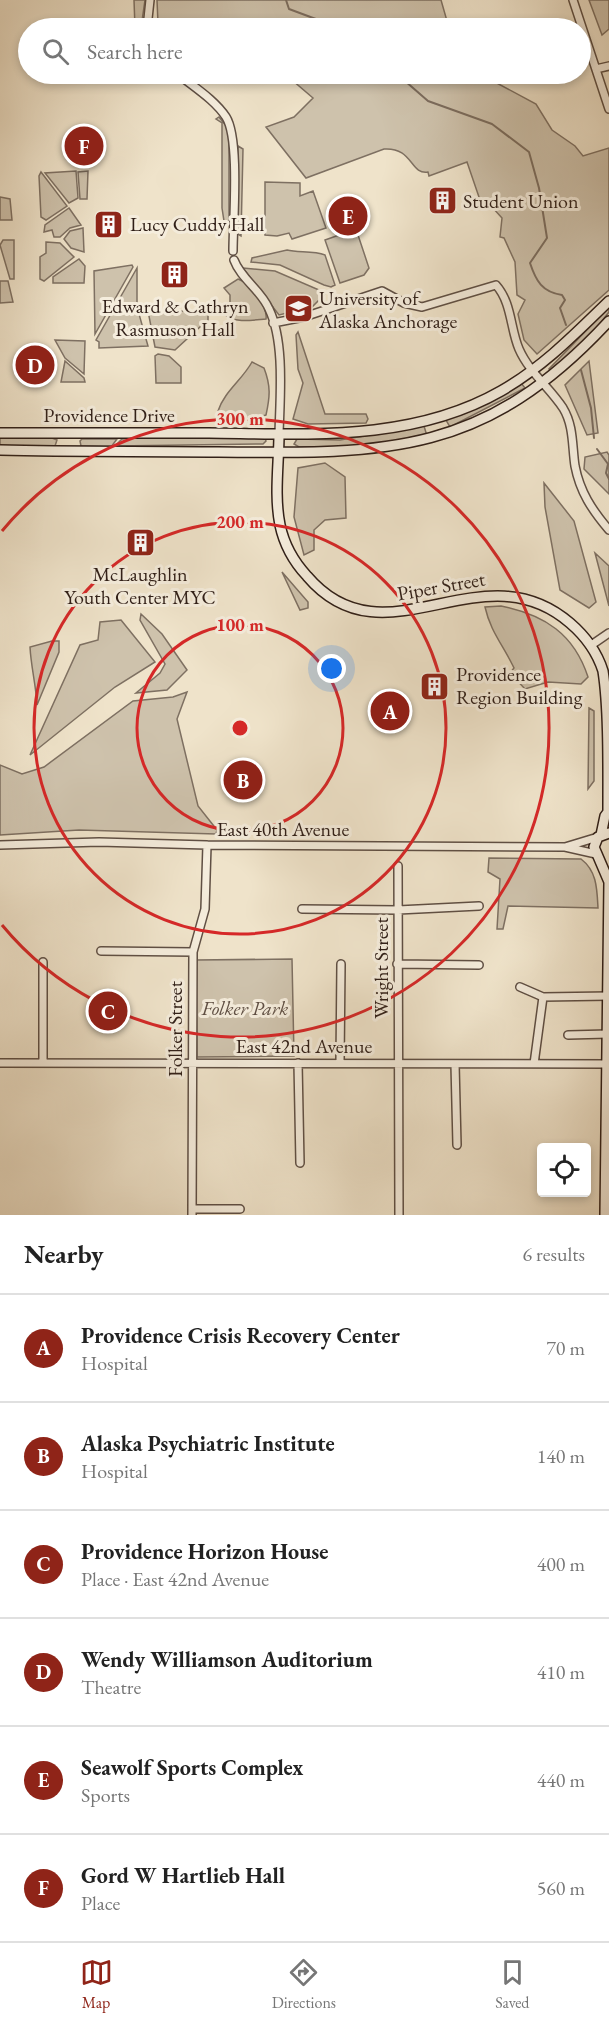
<!DOCTYPE html>
<meta charset="utf-8">
<style>
:root{--surface:#fff;--page:#f2f2f2;--text:#222;--muted:#767676;--line:#e0e0e0;--accent:#8f2418}
body{margin:0;font-family:"EB Garamond",serif;background:var(--page);color:var(--text)}
.controls{position:absolute;right:18px;bottom:18px;display:grid;overflow:hidden;border-radius:6px;box-shadow:0 3px 9px #0003}
.controls button{width:54px;height:54px;display:grid;place-items:center;padding:0;border:0;border-bottom:2px solid var(--line);background:var(--surface);color:var(--text);font:30px sans-serif}
.you{position:absolute;left:332px;top:669px;width:21px;height:21px;margin:-15px;border:4px solid #fff;border-radius:50%;background:#1a73e8;box-shadow:0 0 0 9px #1a73e833}
.badge{display:grid;place-items:center;width:39px;height:39px;border-radius:50%;background:var(--accent);color:#fff;font-size:20px;font-weight:700}
.pin{position:absolute;translate:-50% -50%;border:3px solid #fff;box-shadow:0 2px 6px #0006}
.list{margin:0;padding:0;list-style:none}
h2{display:flex;justify-content:space-between;align-items:center;height:78px;margin:0;padding:0 24px;font-size:26px}
h2 small{font-size:20px;font-weight:400;color:var(--muted)}
.list li{display:grid;grid-template-columns:39px 1fr auto;gap:18px;align-items:center;box-sizing:border-box;height:108px;padding:0 24px;border-top:2px solid var(--line)}
.list b{display:block;font-size:22px;white-space:nowrap}
.list p{margin:0;font-size:20px;white-space:nowrap;color:var(--muted)}
.list em{font-size:20px;font-style:normal;color:var(--muted)}
.icon{flex:none;width:33px;height:33px;fill:none;stroke:currentColor;stroke-width:2;stroke-linecap:round;stroke-linejoin:round}
.map{position:relative;flex:none;width:609px;height:1215px;overflow:hidden}
.search{position:absolute;background:var(--surface);box-shadow:0 3px 9px #0003;left:18px;right:18px;top:18px;height:66px;display:flex;align-items:center;gap:15px;box-sizing:border-box;padding:0 21px;border-radius:33px;color:var(--muted);font-size:22px}
.sheet{height:726px;background:var(--surface)}
nav{display:flex;justify-content:space-around;align-items:center;box-sizing:border-box;height:84px;border-top:2px solid var(--line);background:var(--surface);font-size:16px;color:var(--muted)}
nav a{display:grid;justify-items:center;gap:3px}
nav .on{color:var(--accent)}
.map>svg:first-child{display:block}
.green{fill:#cec2ac;stroke:#7e7062;stroke-width:1.5}
.lines{fill:none;stroke-linecap:round;stroke-linejoin:round}
.stream{stroke:#7b6c5e;stroke-width:2}
.street-casing{stroke:#5f4f44;stroke-width:10}
.secondary-casing{stroke:#2f1e17;stroke-width:12}
.street{stroke:#f5eddd;stroke-width:7}
.secondary{stroke:#f5eddd;stroke-width:9}
.ring{fill:none;stroke:#d62828;stroke-width:3}
.labels{text-anchor:middle;stroke-width:6;stroke-linejoin:round;paint-order:stroke}
.poi-label{font-size:20px;fill:#2f1e17;stroke:#f5eddd;text-anchor:start}
.street-label{font-size:20px;fill:#2f1e17;stroke:#f5eddd}
.park-label{font-size:20px;font-style:italic;fill:#5f4f44;stroke:#f5eddd}
.centre{fill:#d62828;stroke:#f5eddd;stroke-width:3}
.ring-label{font-size:18px;text-anchor:middle;font-weight:bold;fill:#d62828;stroke:#f5eddd;stroke-width:6;stroke-linejoin:round;paint-order:stroke}
</style>
<div class="map">
<svg width="609" height="1215" viewBox="0 0 609 1215">
<rect width="100%" height="100%" fill="#efe3ca"/>
<filter id="stains"><feTurbulence type="fractalNoise" baseFrequency=".00333" numOctaves="4"/><feColorMatrix values="0 0 0 0 .2 0 0 0 0 .09 0 0 0 0 .02 0 0 0 .5 -.17"/></filter>
<radialGradient id="worn" r=".72"><stop offset=".6" stop-color="#630" stop-opacity="0"/><stop offset="1" stop-color="#630" stop-opacity=".3"/></radialGradient>
<!-- green -->
<path class="green" d="M134,0H145L141,28H135Z
M157,0H441L449,28H165L158,23Z
M589,0H609V29L602,35Z
M285,74H480L536,104L552,130L575,146L583,156L609,148V290L537,354L524,340L518,314L525,300L517,295L515,262L504,238L500,237L502,218L492,207L480,200L467,162L429,176L428,172C410,175 413,147 384,149L306,178L266,127L294,117L313,98Z
M219,117L227,127L229,139V221H224L222,208V123L216,119Z
M238,146L243,149L241,236L236,233Z
M76,171L78,198L69,203L45,173Z
M88,171L87,199H80L78,172Z
M41,172L67,206L46,220L41,217L39,176Z
M265,182L300,183V196L313,191L326,228L292,239L289,233L277,236L265,235Z
M0,197L10,199L12,220H0Z
M69,208L81,225L70,228L60,237H54L52,230L44,232L45,225Z
M83,228L84,252L71,248L64,239L70,231Z
M356,229L369,268L364,275L340,283L325,240Z
M3,240H14V279H10L0,245Z
M46,242L60,243L74,257L44,281L40,279V257L46,253Z
M287,250C298,253 313,250 325,255L335,285L331,287L324,285L280,265L251,262L252,258Z
M79,259L85,266L84,283H53V277Z
M132,265L133,267L95,334L94,271Z
M137,268V307L148,346L99,348V342L96,340Z
M243,268L275,271L326,293L312,307L279,315Z
M238,279C250,283 268,307 266,319C253,320 231,324 224,313H230V295L224,288Z
M0,281H8L13,302L0,303Z
M609,307V312L585,343L552,371L549,369Z
M148,311H205L208,312V325L200,327L175,350L155,347Z
M298,332L325,414H366L368,419L366,423L308,424L293,419L303,383L298,369L296,335Z
M55,340L85,341L84,374L65,358Z
M158,354L169,356L181,367V383H156L155,356Z
M65,361L84,378L85,382H61Z
M589,361L598,433L587,435L565,385Z
M252,362L264,368C271,386 270,397 266,415C254,420 228,420 218,411C224,392 242,380 252,362Z
M521,383L525,388L450,427L446,420Z
M424,426L427,436L370,446L299,447L294,444L297,439L340,440Z
M47,436L57,440L55,446H0V437Z
M157,436L265,438L266,441L263,444L115,446L122,439Z
M82,439H117L111,447L81,446L80,441Z
M607,452L609,455V494L584,469L585,457Z
M325,463L345,477L346,518L325,520L314,530V550L304,555L294,517L298,468Z
M544,483L574,521L596,602L589,608L560,590L545,507Z
M595,553L609,566V606Z
M282,572L308,602V608L300,610Z
M501,606C545,615 574,634 588,677L581,684L548,682L525,689L510,673L514,668L512,664C502,644 490,630 485,607Z
M141,614L162,634L187,670L167,690L136,693L160,673L165,664L140,620Z
M121,620L155,662L115,687L30,755L80,645L98,640L100,622Z
M52,641H59V652L37,705C36,685 31,667 30,647Z
M187,692L177,719L198,806L217,830L216,834L79,830L0,835V765L22,774L44,767L133,701L173,697Z
M589,708L594,711V781L588,789Z
M489,858L581,859C597,871 597,889 598,908L508,906L503,929H497L500,879L488,872Z
M292,959L294,1056L197,1057L196,960Z"/>
<g class="lines">
<!-- stream -->
<path class="stream" d="M286,0L289,9L340,28
M397,74L428,101L492,124L529,152L539,188L547,238L530,263C536,281 542,292 562,295L565,300L560,308L566,325
M581,370L591,408L594,438
M597,449L608,464L606,473L609,479"/>
<defs>
<path id="street" d="M573,0L609,109
M147,28L150,0
M596,69L609,66
M178,74C194,87 215,100 226,117C240,139 233,222 233,251
M234,260C241,279 261,290 269,309C285,342 280,397 279,434
M273,323L304,317L382,291L404,303L422,307L496,285C512,303 510,328 519,349C529,372 550,388 563,408C574,426 572,447 575,466C580,492 592,510 609,530
M590,646L609,633
M0,845L99,842L207,845L565,847L596,854
M565,847L598,837
M398,866L399,1215
M302,909L398,910L479,906
M101,951L193,952
M397,964L479,965
M520,987L543,997L609,996
M568,1035L608,1034
M0,1063L609,1064
M43,1063V962
M298,1063L300,1163
M340,1063L341,964
M455,1064L457,1145
M534,1064L543,997
M192,1209H240
M192,1215L193,952L205,909L207,845"/>
<path id="secondary" d="M0,433C70,433 139,433 209,433C308,434 412,442 501,391C543,367 575,334 609,301
M279,434C279,463 274,495 280,525C284,544 294,562 307,576C385,668 481,546 570,623C584,635 597,652 603,671C609,709 608,771 608,812L605,816L601,835
M0,450C73,452 145,451 218,452C389,454 485,455 609,321
M605,1215L609,882L594,847L598,837L609,833"/>
</defs>
<!-- street casing -->
<use href="#street" class="street-casing"/>
<!-- secondary casing -->
<use href="#secondary" class="secondary-casing"/>
<!-- street -->
<use href="#street" class="street"/>
<!-- secondary -->
<use href="#secondary" class="secondary"/>
</g>
<!-- distance rings -->
<g class="ring">
<circle cx="240" cy="728" r="103"/>
<circle cx="240" cy="728" r="206"/>
<path d="M2 531A309 309 0 1 1 2 925"/>
</g>
<!-- icons -->
<defs>
<symbol id="building-square" viewBox="-11 -11 22 22"><rect x="-9" y="-9" width="18" height="18" rx="4" fill="#8f2418" stroke="#f5eddd"/><path d="M-4-6H4V6H1V3H-1V6H-4ZM-2.5-4.3h1.7v1.8h-1.7ZM.8-4.3h1.7v1.8H.8ZM-2.5-1h1.7V.8h-1.7ZM.8-1h1.7V.8H.8Z" fill="#fff"/></symbol>
<symbol id="university-square" viewBox="-11 -11 22 22"><rect x="-9" y="-9" width="18" height="18" rx="4" fill="#8f2418" stroke="#f5eddd"/><path d="M0-5L7-2L0 1L-7-2ZM-4 1L0 2.5L4 1V4Q0 6-4 4Z" fill="#fff"/></symbol>
</defs>
<g fill-rule="evenodd">
<use href="#building-square" x="426" y="184" width="33" height="33"/>
<use href="#building-square" x="92" y="208" width="33" height="33"/>
<use href="#building-square" x="158" y="258" width="33" height="33"/>
<use href="#university-square" x="282" y="292" width="33" height="33"/>
<use href="#building-square" x="124" y="526" width="33" height="33"/>
<use href="#building-square" x="418" y="670" width="33" height="33"/>
</g>
<g class="labels">
<!-- poi labels -->
<g class="poi-label">
<text x="463" y="208">Student Union</text>
<text x="130" y="231">Lucy Cuddy Hall</text>
<text x="319" y="305">University of<tspan x="319" dy="23">Alaska Anchorage</tspan></text>
<text x="175" y="313" text-anchor="middle">Edward &amp; Cathryn<tspan x="175" dy="23">Rasmuson Hall</tspan></text>
<text x="140" y="581" text-anchor="middle">McLaughlin<tspan x="140" dy="23">Youth Center MYC</tspan></text>
<text x="456" y="681">Providence<tspan x="456" dy="23">Region Building</tspan></text>
</g>
<!-- street labels -->
<g class="street-label">
<text x="109" y="422">Providence Drive</text>
<text transform="translate(441 586) rotate(-10)" y="7">Piper Street</text>
<text x="283" y="836">East 40th Avenue</text>
<text transform="translate(381 968) rotate(-90)" y="7">Wright Street</text>
<text transform="translate(175 1029) rotate(-90)" y="7">Folker Street</text>
<text x="304" y="1053">East 42nd Avenue</text>
</g>
<!-- park labels -->
<g class="park-label">
<text x="245" y="1015">Folker Park</text>
</g>
</g>
<circle cx="240" cy="728" r="9" class="centre"/>
<g class="ring-label">
<text x="240" y="425">300 m</text>
<text x="240" y="528">200 m</text>
<text x="240" y="631">100 m</text>
</g>
<rect width="100%" height="100%" filter="url(#stains)"/>
<rect width="100%" height="100%" fill="url(#worn)"/>
</svg>
<div class="controls">
<button><svg class="icon" aria-label="locate" viewBox="0 0 24 24"><circle cx="12" cy="12" r="6"/><path d="M12 2v4M12 18v4M2 12h4M18 12h4"/></svg></button>
</div>
<div class="you"></div>
<div class="pin badge" style="left:390px;top:711px">A</div>
<div class="pin badge" style="left:243px;top:780px">B</div>
<div class="pin badge" style="left:108px;top:1011px">C</div>
<div class="pin badge" style="left:35px;top:365px">D</div>
<div class="pin badge" style="left:348px;top:216px">E</div>
<div class="pin badge" style="left:84px;top:146px">F</div>
<div class="search"><svg class="icon" aria-label="search" viewBox="0 0 24 24"><circle cx="10" cy="10" r="6"/><path d="M15 15l6 6"/></svg>Search here</div>
</div>
<section class="sheet">
<h2>Nearby<small>6 results</small></h2>
<ul class="list">
<li><span class="badge">A</span><div><b>Providence Crisis Recovery Center</b><p>Hospital</p></div><em>70 m</em></li>
<li><span class="badge">B</span><div><b>Alaska Psychiatric Institute</b><p>Hospital</p></div><em>140 m</em></li>
<li><span class="badge">C</span><div><b>Providence Horizon House</b><p>Place · East 42nd Avenue</p></div><em>400 m</em></li>
<li><span class="badge">D</span><div><b>Wendy Williamson Auditorium</b><p>Theatre</p></div><em>410 m</em></li>
<li><span class="badge">E</span><div><b>Seawolf Sports Complex</b><p>Sports</p></div><em>440 m</em></li>
<li><span class="badge">F</span><div><b>Gord W Hartlieb Hall</b><p>Place</p></div><em>560 m</em></li>
</ul>
</section>
<nav>
<a class="on"><svg class="icon" aria-label="map" viewBox="0 0 24 24"><path d="M3 6l6-2 6 2 6-2v14l-6 2-6-2-6 2zM9 4v14M15 6v14"/></svg>Map</a>
<a><svg class="icon" aria-label="directions" viewBox="0 0 24 24"><path d="M12 3l9 9-9 9-9-9zM9 14v-3h6M13 9l2 2-2 2"/></svg>Directions</a>
<a><svg class="icon" aria-label="saved" viewBox="0 0 24 24"><path d="M7 4h10v16l-5-4-5 4z"/></svg>Saved</a>
</nav>
